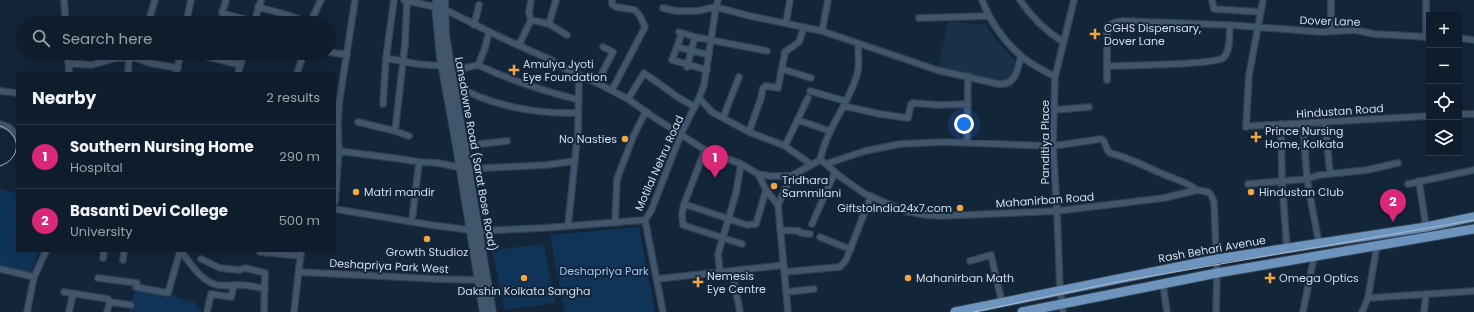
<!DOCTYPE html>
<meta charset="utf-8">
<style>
:root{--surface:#0e1c2b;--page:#172533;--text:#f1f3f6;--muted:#9ba1a9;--line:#2e3a47;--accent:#db2777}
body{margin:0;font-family:Poppins,sans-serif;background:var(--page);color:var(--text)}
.controls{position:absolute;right:12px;top:12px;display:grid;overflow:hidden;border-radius:0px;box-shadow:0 4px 16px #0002}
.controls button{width:36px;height:36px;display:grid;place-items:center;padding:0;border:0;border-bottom:1px solid var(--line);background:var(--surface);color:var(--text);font:20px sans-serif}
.you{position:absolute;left:964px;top:124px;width:14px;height:14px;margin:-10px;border:3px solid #fff;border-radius:50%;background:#1a73e8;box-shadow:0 0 0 6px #1a73e833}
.badge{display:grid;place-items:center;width:26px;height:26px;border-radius:50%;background:var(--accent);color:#fff;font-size:13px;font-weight:700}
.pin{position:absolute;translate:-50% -33px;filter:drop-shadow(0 1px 2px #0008)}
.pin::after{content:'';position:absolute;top:21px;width:14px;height:12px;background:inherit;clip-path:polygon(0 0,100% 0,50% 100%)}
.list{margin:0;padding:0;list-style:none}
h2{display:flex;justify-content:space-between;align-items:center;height:52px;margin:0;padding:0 16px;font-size:17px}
h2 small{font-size:13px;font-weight:400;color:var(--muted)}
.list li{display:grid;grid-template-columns:26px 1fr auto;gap:12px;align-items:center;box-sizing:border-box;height:64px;padding:0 16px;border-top:1px solid var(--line)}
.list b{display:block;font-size:15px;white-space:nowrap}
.list p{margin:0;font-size:13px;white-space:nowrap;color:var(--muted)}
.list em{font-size:13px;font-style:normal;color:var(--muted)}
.icon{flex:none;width:22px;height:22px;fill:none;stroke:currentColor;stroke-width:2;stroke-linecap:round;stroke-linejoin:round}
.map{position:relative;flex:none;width:1474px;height:312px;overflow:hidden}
.search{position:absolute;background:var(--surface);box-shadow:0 4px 16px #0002;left:16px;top:16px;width:320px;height:44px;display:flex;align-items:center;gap:10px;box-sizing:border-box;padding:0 14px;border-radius:22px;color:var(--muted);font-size:15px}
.panel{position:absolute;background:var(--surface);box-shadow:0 4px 16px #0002;left:16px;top:72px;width:320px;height:180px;border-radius:0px}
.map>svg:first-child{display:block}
.built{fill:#183148}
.green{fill:#0f3457}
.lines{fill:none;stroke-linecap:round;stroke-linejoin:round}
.minor-casing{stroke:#324050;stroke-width:8}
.secondary-casing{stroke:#324050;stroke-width:10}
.primary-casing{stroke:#324050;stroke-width:11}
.minor{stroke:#41566c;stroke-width:5.5}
.secondary{stroke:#41566c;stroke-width:8}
.primary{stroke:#6d94bd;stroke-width:9}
.tram{stroke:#adbac9;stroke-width:1}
.poi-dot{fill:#f1a640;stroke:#132539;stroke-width:1.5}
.labels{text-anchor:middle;stroke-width:4;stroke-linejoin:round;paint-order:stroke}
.street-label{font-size:11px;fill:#d1ddea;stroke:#132539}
.poi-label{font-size:11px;fill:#d1ddea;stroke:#132539;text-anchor:start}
.park-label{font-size:11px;fill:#9ac8f9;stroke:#132539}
</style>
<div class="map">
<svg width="1474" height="312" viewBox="0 0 1474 312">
<rect width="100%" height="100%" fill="#132539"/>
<!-- built -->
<path class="built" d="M948,21L986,25L991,33L1004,49L1019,65L1012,89L937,75Z"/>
<!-- green -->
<path class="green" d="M0,189L17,194V251H38L30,279L0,271Z
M639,227L655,312H565L550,235Z
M544,244L555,303L505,310L492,250Z
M136,288L176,295L177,298L196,302L197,308L201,310V312H128Z"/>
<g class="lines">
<defs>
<path id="minor" d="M64,0L66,23
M226,0L222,13L255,22
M404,0L444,9L498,36L551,60L564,68L597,83L628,99L652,116L705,150L741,164L758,174L770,176H791
M982,0C990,21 1004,41 1021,56C1031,65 1044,70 1055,77
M1020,0C1032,18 1046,31 1063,42
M1212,0L1214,9L1261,12
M258,7L288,15L309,23
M663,8L676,11H697L716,7L750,16L822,31L937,70L998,84C1017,85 1017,70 1021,56
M919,18L989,16
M531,20L529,12L531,0
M148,23L155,0
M186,23L191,0
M254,23L261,0
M310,23L321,0
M786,23L790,0
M549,24L567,35
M474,25L479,5
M822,31L828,0
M1331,31V0
M679,32L695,37L767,51
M682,33L672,60L707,70
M1426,38V0
M1459,38L1474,40
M519,45L531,20L549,24L556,0
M677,47L709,55
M329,52L347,55
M68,53L69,73
M193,53L240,65
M386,58L417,64L442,66
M68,63L92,65L116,58H136L149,63L178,68
M478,65C511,81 544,91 579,100
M1108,66C1126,65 1212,65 1223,58C1231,52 1229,34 1230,25
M687,67L695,37
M782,69L811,78
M451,71L478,65L485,48L489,32
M128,73L129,59
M176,73L181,53
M238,73L244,53
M297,73L304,53
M1107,80V29C1111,23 1115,22 1122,21L1230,25L1322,32L1355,30L1374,34L1429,37
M597,83L613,52L603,47
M453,84C490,106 536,114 578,113
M612,90L645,27L640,16L635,10L616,7L612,4V0
M0,91L17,93
M810,91L845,101
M699,98L712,112L749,132L785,146L812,165
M628,99L644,73L679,98L695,107
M913,103L938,105L968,104
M383,104L386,58L394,0
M844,106L880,114L908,118L911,104
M1054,110L1089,107
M1459,114H1474
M723,118L739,77
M798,120L829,131
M358,122L395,131L409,136
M1325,123L1330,173
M0,124L9,127L17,136
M1281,124L1282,181L1287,249
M1303,124L1307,179L1319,244
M1251,126L1429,116
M1246,127L1249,75L1263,0
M395,131L405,44L407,1
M749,132L761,98L763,88L766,86L778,88L785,52L799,42L804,27
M967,143L968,76
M464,146L507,141
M785,146L808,98
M339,151L401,159L419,162L438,163L467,169L546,165L575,161
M820,160C827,128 848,105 857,75C860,66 858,54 858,44
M826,164L838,175L865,194L905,211L925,215L941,216L1057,211L1164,198L1197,190L1208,192L1211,195L1214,202L1217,273L1216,312
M758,174L766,190L778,205
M1419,181L1426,227
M1248,184L1307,179L1319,175L1367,170L1398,163
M1408,184L1474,170
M335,202L339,151L338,125L339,104L355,0
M684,204L705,150
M335,209L431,225L478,231L543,228L645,220L651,211L681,134L699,98L704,85L716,7L718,0
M645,220L663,312
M412,221L419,162
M615,223L617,179L633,137L646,111
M812,224L835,172
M568,226L578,130L579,75
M780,230L799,231L801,233L810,234
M820,237C830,241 840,246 851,249
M742,244L683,225L682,214L684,204L747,225L756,224L766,190
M181,251C190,263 202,282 217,285C225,286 232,285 240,285C248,285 257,287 265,289
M260,252L301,256
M103,258L104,251
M201,259L220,268L239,270L245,268L265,273L264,312
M123,260L124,251
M970,261L991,255L1002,303
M0,269L34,277
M732,271L740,312
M299,272L438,279L478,280
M720,272L718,254L736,193L741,164
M784,272L840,267L846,260L871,196
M98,278L137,283L136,287L168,293L180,251
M657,279L784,265
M1163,284L1167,312
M64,292L108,299L110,302
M786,292L814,289
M1368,298L1474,291
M27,312L34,277L46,251
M69,312L73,294
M107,312L110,302L131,305
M207,312L211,294L231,297L234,285
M294,312L301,251
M788,312L778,205L791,176L820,160L826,164L865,151L900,144L944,142L1053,146L1101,139L1104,141L1108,151L1110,153C1130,158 1144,166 1163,174C1174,179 1187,182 1197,190
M1063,312L1060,290L1057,211L1053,146L1055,77L1074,0
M1303,312L1314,257
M1362,312L1368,298L1377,245
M1424,312L1426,294"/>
<path id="secondary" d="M437,0L436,6L441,58L457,146L484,312
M444,0L445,35L492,312"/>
<path id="primary" d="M955,312L1217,259L1426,227L1474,217
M1022,312L1217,273L1474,229"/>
</defs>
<!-- minor casing -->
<use href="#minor" class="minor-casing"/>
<!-- secondary casing -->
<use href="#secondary" class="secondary-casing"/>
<!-- primary casing -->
<use href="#primary" class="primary-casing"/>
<!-- minor -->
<use href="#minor" class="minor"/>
<!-- secondary -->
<use href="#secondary" class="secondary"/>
<!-- primary -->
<use href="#primary" class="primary"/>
<!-- tram -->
<path class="tram" d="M0,126C22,133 22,159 0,166
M974,312L1117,282L1474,220"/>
</g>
<!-- markers -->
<g class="poi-dot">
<path d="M1093 28h4v4h4v4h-4v4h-4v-4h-4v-4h4z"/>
<path d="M512 64h4v4h4v4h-4v4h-4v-4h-4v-4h4z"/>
<path d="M1254 131h4v4h4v4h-4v4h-4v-4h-4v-4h4z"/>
<circle cx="625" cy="139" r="4"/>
<circle cx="774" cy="186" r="4"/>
<circle cx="356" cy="192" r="4"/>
<circle cx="1251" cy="192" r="4"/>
<circle cx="960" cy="208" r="4"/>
<circle cx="427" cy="239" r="4"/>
<circle cx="524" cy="278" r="4"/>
<circle cx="908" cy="278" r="4"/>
<path d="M1268 272h4v4h4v4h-4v4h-4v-4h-4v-4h4z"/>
<path d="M696 276h4v4h4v4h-4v4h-4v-4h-4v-4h4z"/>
</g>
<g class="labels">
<!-- street labels -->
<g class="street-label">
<text transform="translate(1330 21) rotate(2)" y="4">Dover Lane</text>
<text transform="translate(1340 111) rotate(-4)" y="4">Hindustan Road</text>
<text transform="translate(1045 142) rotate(-90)" y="4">Panditiya Place</text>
<text transform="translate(476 154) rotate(80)" y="4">Lansdowne Road (Sarat Bose Road)</text>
<text transform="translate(659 163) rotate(-66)" y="4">Motilal Nehru Road</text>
<text transform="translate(1045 200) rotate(-4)" y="4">Mahanirban Road</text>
<text transform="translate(1212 249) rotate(-10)" y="4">Rash Behari Avenue</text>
<text transform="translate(389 266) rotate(3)" y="4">Deshapriya Park West</text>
</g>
<!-- poi labels -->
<g class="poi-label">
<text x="1104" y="32">CGHS Dispensary,<tspan x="1104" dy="13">Dover Lane</tspan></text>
<text x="523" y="68">Amulya Jyoti<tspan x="523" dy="13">Eye Foundation</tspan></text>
<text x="1265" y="135">Prince Nursing<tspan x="1265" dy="13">Home, Kolkata</tspan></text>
<text x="617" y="143" text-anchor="end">No Nasties</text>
<text x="782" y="184">Tridhara<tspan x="782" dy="13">Sammilani</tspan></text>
<text x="364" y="196">Matri mandir</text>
<text x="1259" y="196">Hindustan Club</text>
<text x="952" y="212" text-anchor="end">GiftstoIndia24x7.com</text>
<text x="427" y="256" text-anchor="middle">Growth Studioz</text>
<text x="707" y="280">Nemesis<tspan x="707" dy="13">Eye Centre</tspan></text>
<text x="916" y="282">Mahanirban Math</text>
<text x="1279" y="282">Omega Optics</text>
<text x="524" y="295" text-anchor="middle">Dakshin Kolkata Sangha</text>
</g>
<!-- park labels -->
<g class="park-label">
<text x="604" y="275">Deshapriya Park</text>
</g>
</g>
</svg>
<div class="controls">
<button>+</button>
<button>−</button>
<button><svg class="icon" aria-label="locate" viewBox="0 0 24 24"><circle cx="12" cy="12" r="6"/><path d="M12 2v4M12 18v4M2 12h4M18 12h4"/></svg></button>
<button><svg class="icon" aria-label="layers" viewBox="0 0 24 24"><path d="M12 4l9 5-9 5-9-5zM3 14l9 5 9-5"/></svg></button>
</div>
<div class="you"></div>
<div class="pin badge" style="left:715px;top:178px">1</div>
<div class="pin badge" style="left:1393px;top:222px">2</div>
<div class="search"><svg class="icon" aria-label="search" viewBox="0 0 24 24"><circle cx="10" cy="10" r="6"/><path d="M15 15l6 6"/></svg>Search here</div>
<section class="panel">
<h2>Nearby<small>2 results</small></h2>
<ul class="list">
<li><span class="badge">1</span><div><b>Southern Nursing Home</b><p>Hospital</p></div><em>290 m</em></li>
<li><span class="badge">2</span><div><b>Basanti Devi College</b><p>University</p></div><em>500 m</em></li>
</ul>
</section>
</div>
